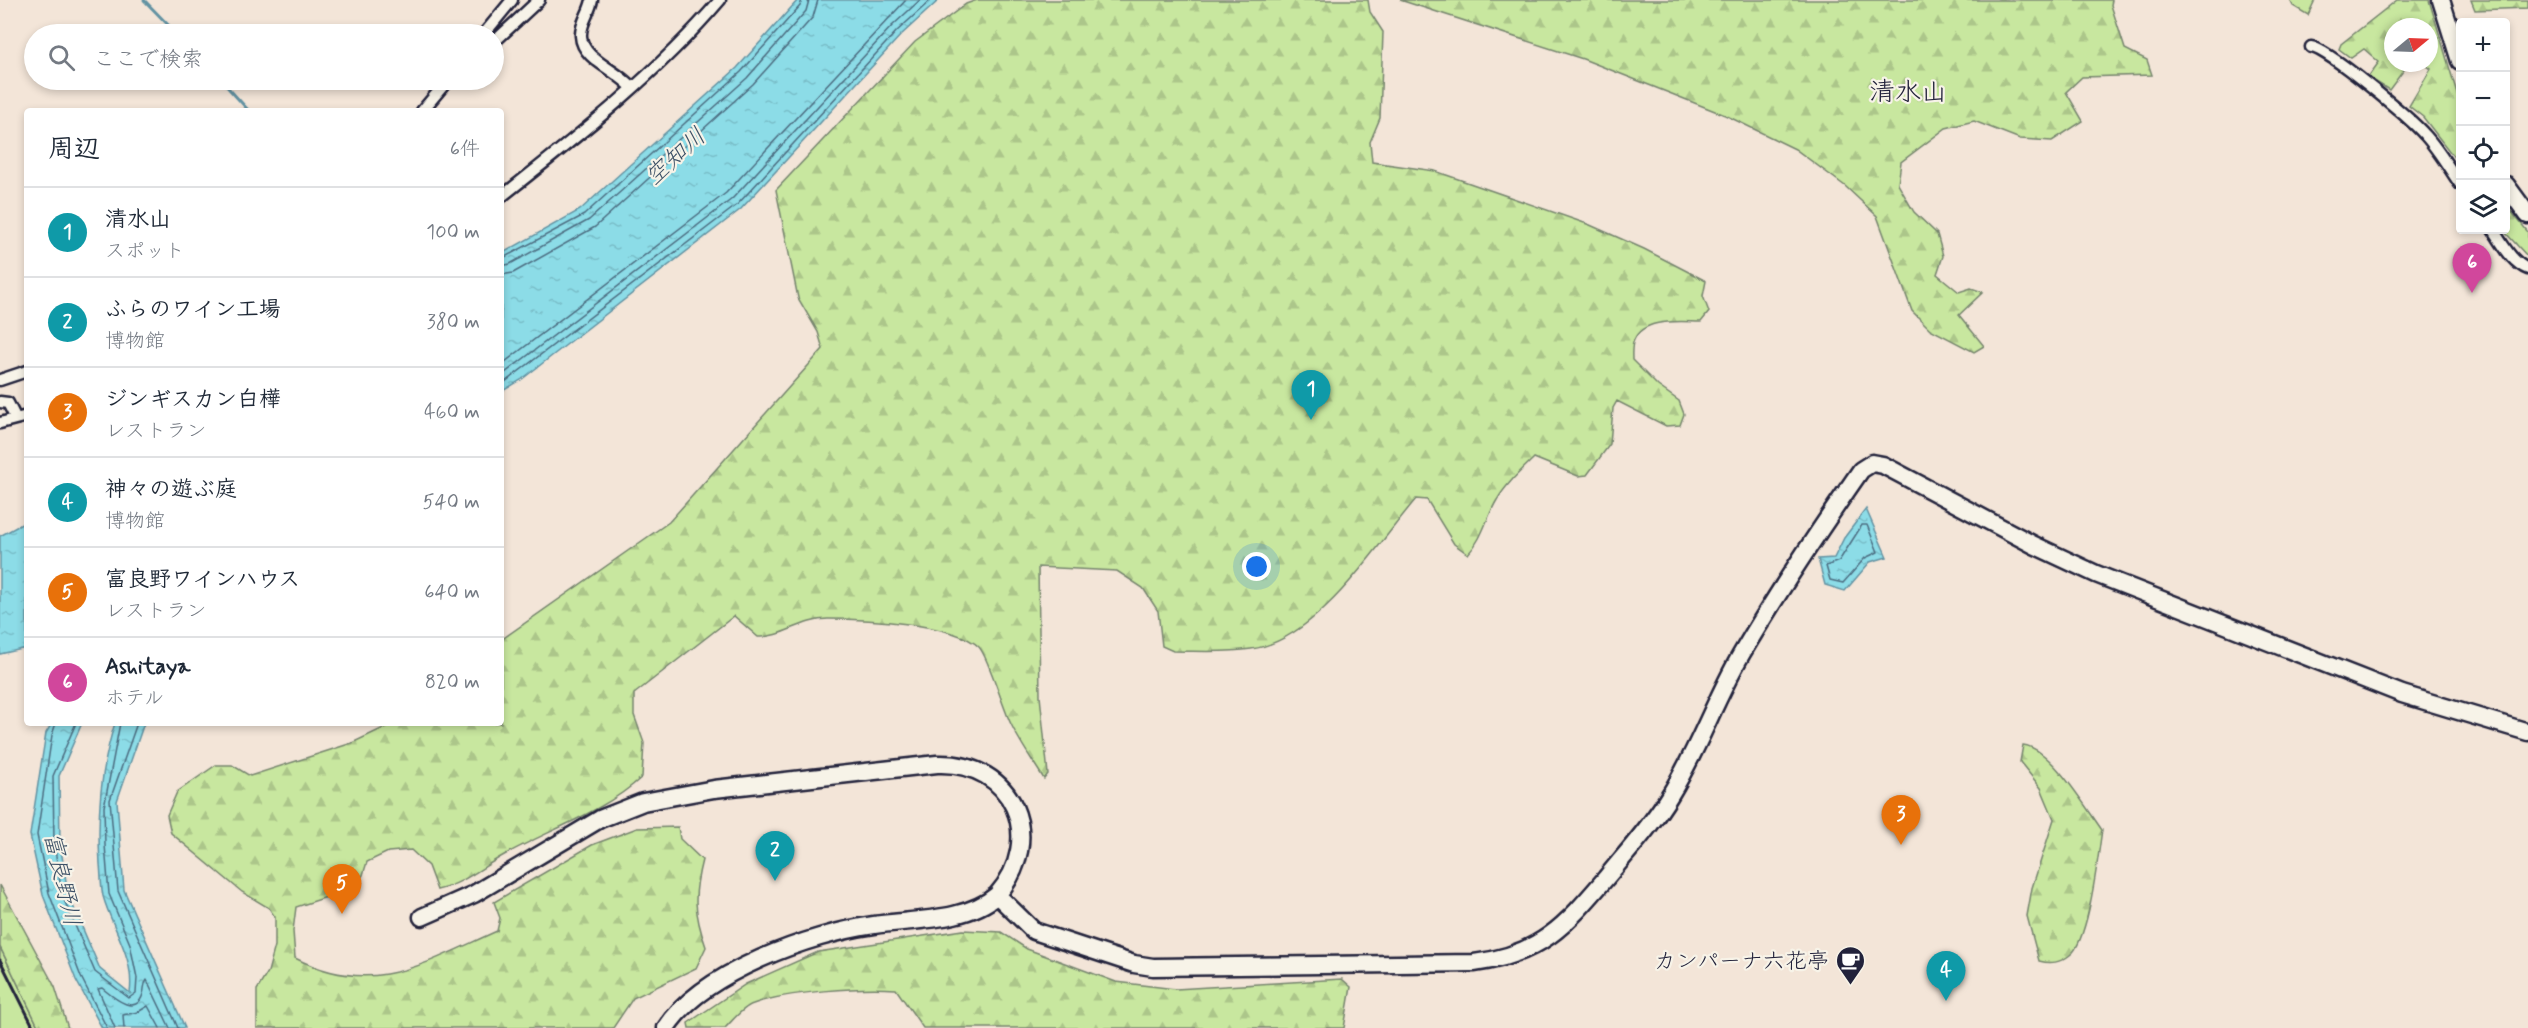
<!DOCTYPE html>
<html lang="ja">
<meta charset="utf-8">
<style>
:root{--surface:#fff;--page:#f2f2f3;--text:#1f2937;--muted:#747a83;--line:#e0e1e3;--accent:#22223b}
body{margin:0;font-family:Mynerve,"Klee One",sans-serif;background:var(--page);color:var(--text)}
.controls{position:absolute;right:18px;top:18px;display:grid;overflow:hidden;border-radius:6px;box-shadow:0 3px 9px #0003}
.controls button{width:54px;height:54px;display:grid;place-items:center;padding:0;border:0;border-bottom:2px solid var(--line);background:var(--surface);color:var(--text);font:30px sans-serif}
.compass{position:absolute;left:2384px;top:18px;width:54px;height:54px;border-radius:50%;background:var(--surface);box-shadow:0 3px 9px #0003;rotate:71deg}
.you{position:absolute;left:1257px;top:567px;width:21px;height:21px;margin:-15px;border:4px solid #fff;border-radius:50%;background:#1a73e8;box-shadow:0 0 0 9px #1a73e833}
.badge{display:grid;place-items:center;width:39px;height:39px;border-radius:50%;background:var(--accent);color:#fff;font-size:20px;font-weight:700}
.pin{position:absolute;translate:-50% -50px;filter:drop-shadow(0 2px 3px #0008)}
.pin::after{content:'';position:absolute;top:32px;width:21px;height:18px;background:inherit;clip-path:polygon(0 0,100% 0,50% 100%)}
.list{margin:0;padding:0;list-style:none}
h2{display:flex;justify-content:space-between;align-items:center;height:78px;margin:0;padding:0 24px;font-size:26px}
h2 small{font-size:20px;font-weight:400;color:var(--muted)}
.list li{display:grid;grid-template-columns:39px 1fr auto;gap:18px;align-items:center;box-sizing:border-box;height:90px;padding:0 24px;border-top:2px solid var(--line)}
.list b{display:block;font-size:22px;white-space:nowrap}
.list p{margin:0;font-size:20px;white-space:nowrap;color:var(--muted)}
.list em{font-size:20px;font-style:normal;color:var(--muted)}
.icon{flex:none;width:33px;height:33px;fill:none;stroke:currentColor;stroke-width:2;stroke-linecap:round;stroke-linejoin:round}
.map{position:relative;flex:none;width:2528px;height:1028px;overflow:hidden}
.search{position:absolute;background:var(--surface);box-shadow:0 3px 9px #0003;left:24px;top:24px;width:480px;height:66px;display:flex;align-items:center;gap:15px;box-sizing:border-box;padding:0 21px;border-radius:33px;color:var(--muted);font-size:22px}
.panel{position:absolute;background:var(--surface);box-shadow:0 3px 9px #0003;left:24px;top:108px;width:480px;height:618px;border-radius:6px}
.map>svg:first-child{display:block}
.green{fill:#c8e79f;stroke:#75846d;stroke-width:1.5}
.forest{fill:url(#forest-firs);stroke:#75846d;stroke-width:1.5}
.water{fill:url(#water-ripples);stroke:#6292a2;stroke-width:1.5}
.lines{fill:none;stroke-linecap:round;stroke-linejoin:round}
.shore{stroke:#4c6c80;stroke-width:1.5}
.stream{stroke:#6292a2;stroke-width:3}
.street-casing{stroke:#22223b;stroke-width:15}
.secondary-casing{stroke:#22223b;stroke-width:21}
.street{stroke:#f7f3e8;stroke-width:10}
.secondary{stroke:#f7f3e8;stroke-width:16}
.rail{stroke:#22223b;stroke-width:3}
.labels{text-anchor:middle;stroke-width:4.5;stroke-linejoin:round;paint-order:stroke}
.poi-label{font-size:22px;fill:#22223b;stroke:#f7f3e8;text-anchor:end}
.water-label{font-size:24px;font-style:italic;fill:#3c5066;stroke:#f7f3e8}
.quarter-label{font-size:26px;fill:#22223b;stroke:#f7f3e8}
</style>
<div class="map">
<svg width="2528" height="1028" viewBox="0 0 2528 1028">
<defs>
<pattern id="forest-firs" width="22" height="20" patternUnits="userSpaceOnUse" patternTransform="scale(1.5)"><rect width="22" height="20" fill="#c8e79f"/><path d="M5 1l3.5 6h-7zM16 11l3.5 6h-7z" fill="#acc68a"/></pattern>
<pattern id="water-ripples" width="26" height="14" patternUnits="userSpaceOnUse" patternTransform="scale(1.5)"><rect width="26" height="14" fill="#8cdce7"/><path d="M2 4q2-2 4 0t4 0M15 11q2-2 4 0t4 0" fill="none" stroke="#78bcc7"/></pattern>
</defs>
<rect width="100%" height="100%" fill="#f3e5d8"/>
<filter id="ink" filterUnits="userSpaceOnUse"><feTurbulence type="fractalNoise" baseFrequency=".0167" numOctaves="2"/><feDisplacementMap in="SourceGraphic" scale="12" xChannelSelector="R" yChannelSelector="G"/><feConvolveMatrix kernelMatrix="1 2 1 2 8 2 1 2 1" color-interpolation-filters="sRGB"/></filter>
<g filter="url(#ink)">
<!-- green -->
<path class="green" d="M0,947L39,1028H0Z"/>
<!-- forest -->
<path class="forest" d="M977,0H1368L1370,12L1383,32L1380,118L1370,142L1372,162L1435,171L1590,225L1644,249L1706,281L1703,296L1709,312L1701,322C1681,322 1643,317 1634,340C1631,346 1632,354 1632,360L1658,386L1679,401L1684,414L1680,425L1666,426L1617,401L1613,408L1610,444L1587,475L1578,476L1534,458C1521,471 1506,484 1497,500C1486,518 1483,538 1468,554L1454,544L1427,500L1416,499C1375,547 1317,641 1251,649C1226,653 1198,651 1173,651L1162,646L1158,611L1143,588L1117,571L1038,567L1040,696L1048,774L1044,779C1033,761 1020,743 1011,724C1003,708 988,656 979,647C955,623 863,619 828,619C802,619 782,638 758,637L734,616L634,694V715L644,743L642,777C604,812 551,829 506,854C482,867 463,884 437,890L428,866L411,850L388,852L367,862L363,875L354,888L296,907L293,931L295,958C373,998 425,963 497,931L500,918L494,902L592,845L637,828L678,827L680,839L702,860C693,895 694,913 706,947L696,968L633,998L613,1028H257V990L268,972L275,946V917L269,908L242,892L171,833L167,815L177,792L216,765H232L250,776L352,743L394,723H501V640L669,522L823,349L818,332L798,298L776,190L915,42L966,4Z
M1400,0H2112L2111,5L2125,49L2147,60L2152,75L2082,77L2066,92L2083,121L2052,141L2020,139L1974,121L1946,128L1901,162L1898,184L1914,212L1937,234L1943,256L1937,274L1959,292L1971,288L1983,292L1959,315L1984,346L1974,352L1930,329L1912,311L1877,216L1845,186L1795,149L1725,115L1583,59Z
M2290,0H2315L2308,15L2293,6Z
M2397,0H2429L2460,103V165L2423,117L2409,106L2431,69L2423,63H2429V27H2393V63H2409L2389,90L2368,77L2379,62L2364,49L2351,58L2339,49L2341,44Z
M2471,0H2528V8L2475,10Z
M2506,205L2528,232V257L2503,230H2506Z
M2023,745C2051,748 2086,808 2102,830C2098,855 2089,941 2070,955C2060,963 2051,964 2039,961L2027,916L2032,888L2054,819L2041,788L2020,762Z
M0,885L55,987L68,1028H39L0,947Z
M963,930L1001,932L1027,949L1116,982L1176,989L1342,979L1351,987L1344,1028H923L896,989C862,986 785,992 753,1004C743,1007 733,1020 725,1028H689L688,1023L746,984L818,952Z"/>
<!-- water -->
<path class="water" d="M798,0H939L901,35L741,209L521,380L501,392V254L580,210L737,68Z
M1866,509L1887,557L1870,562L1845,591L1825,585L1818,559L1834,558L1844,538Z
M27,521V648L0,654V536Z
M52,723H82L59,776L60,843L68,894L100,969L130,993C135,957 112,929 103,896C101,887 101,874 100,864C97,816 100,769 115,723H144L117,801L124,890L185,1028H102L76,980L43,895L30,835L46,733Z"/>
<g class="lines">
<!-- shore -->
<path class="shore" d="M501,259L584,215L741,72L800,6L802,0
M501,266L510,264L589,220L747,78L806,11L809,0
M501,275L513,273L595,227L753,84L813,17L818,0
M501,365L726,193L906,0
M501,376L732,199L892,26L920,0
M501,385L737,205L897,31L931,0
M1862,525H1867L1878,552L1865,558L1843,583L1830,580L1826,566L1839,561Z
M56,723L52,735L37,835L49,893L81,977L107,1028
M76,723L53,776L54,843L62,895L95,972L129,998L136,993L137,978L130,944L109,894L105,845L104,807L120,723
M137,723L110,800L118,891L178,1028
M115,1028L98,989L102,988C112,996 136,1018 143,994C145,988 143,985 147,980L170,1028
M124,1028L123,1015L138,1012L148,1006L160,1028"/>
<!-- stream -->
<path class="stream" d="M144,0L177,34
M221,80L249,111"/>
<defs>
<path id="street" d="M592,0C590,12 580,24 581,36C582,60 618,70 632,88
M484,34L512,0
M494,42L539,0
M2311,47C2327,48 2411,119 2425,135C2438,149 2449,168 2460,184
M422,111L448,80
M501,197C578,136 656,75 720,0
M2493,230C2503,244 2511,262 2528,269
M0,380L27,371
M0,402L8,403L15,417
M0,423L27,416"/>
<path id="secondary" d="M2441,0L2460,61
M2506,185L2528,215
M422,917L474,894L600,819L643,802L714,789L937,764C1014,761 1046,839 997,895
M666,1028C702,972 811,934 874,925C913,919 966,922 997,895L1034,931L1134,964L1153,967L1474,963C1540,955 1565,926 1606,878C1628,851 1652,825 1670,795C1698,750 1715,699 1742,653C1779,590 1820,529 1861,470L1872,463L1883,465L2034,545L2096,574L2402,694L2528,732"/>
</defs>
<!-- street casing -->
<use href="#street" class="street-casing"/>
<!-- secondary casing -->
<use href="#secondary" class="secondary-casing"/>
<!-- street -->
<use href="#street" class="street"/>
<!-- secondary -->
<use href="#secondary" class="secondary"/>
<!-- rail -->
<path class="rail" d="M0,960L34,1028"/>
</g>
</g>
<!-- icons -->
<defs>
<symbol id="cafe-pin" viewBox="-11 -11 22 30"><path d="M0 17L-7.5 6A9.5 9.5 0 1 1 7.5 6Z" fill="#22223b" stroke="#f7f3e8"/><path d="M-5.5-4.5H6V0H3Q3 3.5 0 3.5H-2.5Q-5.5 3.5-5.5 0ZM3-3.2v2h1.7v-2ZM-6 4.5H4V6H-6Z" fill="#fff"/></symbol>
</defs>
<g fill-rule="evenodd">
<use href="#cafe-pin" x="1834" y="944" width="33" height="45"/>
</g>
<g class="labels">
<!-- poi labels -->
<g class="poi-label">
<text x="1829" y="968">カンパーナ六花亭</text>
</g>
<!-- water labels -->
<g class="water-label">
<text transform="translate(675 156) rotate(-42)" y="8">空知川</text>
<text transform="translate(63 879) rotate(77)" y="8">富良野川</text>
</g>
<!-- quarter labels -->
<g class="quarter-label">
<text x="1908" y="100">清水山</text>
</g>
</g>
</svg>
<div class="controls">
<button>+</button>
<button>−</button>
<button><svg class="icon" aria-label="locate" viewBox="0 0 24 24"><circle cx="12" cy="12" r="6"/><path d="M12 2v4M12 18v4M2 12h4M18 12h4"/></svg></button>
<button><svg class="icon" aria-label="layers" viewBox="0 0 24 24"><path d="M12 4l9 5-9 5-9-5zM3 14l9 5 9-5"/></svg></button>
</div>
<svg class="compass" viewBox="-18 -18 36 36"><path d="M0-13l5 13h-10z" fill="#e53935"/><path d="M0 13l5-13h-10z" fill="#747a83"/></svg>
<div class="you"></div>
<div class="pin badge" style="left:1311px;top:420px;background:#0f9aa8">1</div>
<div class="pin badge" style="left:775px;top:881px;background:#0f9aa8">2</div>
<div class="pin badge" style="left:1901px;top:845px;background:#e8710a">3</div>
<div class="pin badge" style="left:1946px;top:1001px;background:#0f9aa8">4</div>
<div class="pin badge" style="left:342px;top:914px;background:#e8710a">5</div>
<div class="pin badge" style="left:2472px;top:293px;background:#d1479c">6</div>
<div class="search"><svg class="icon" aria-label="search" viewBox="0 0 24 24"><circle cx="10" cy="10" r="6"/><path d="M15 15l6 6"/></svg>ここで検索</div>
<section class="panel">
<h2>周辺<small>6件</small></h2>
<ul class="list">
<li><span class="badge" style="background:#0f9aa8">1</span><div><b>清水山</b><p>スポット</p></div><em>100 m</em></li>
<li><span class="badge" style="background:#0f9aa8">2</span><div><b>ふらのワイン工場</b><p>博物館</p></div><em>380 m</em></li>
<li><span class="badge" style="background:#e8710a">3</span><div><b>ジンギスカン白樺</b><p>レストラン</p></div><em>460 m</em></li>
<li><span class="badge" style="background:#0f9aa8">4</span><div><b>神々の遊ぶ庭</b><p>博物館</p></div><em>540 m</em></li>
<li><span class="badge" style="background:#e8710a">5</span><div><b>富良野ワインハウス</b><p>レストラン</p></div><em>640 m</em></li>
<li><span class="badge" style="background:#d1479c">6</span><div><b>Ashitaya</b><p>ホテル</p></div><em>820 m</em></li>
</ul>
</section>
</div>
